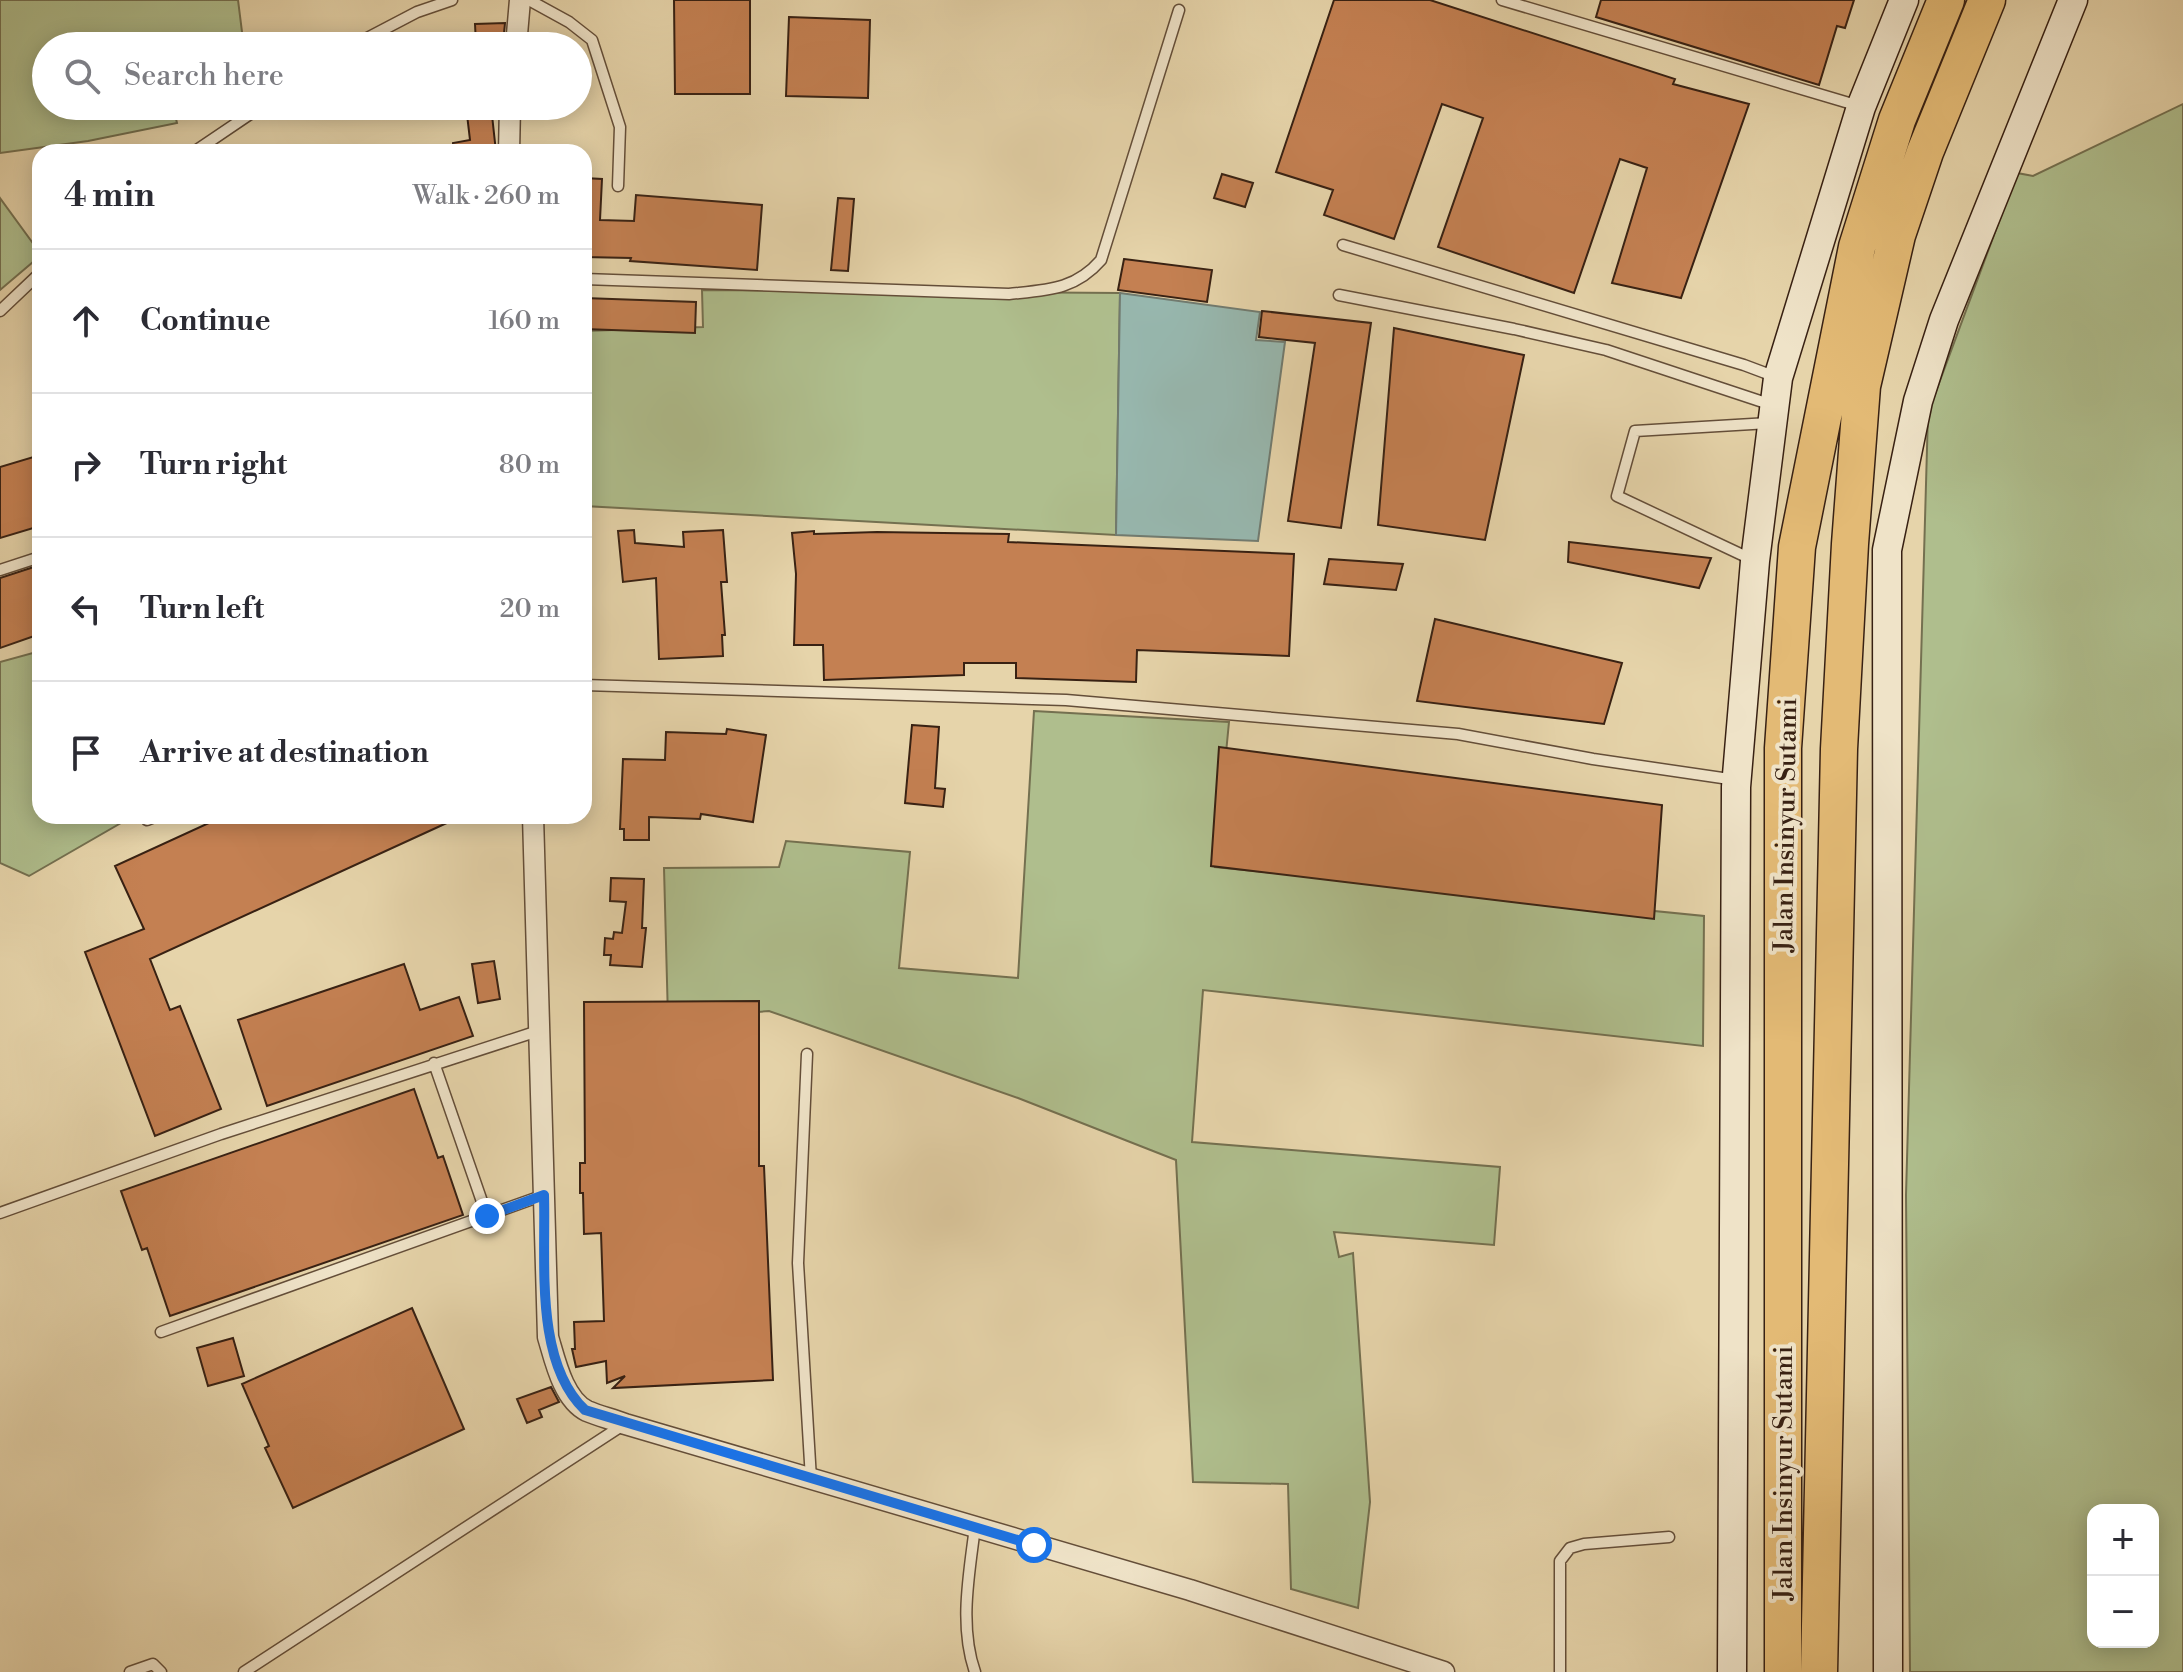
<!DOCTYPE html>
<meta charset="utf-8">
<style>
:root{--surface:#fff;--page:#f7f7f7;--text:#2b2b33;--muted:#7c7c81;--line:#e1e1e2}
body{margin:0;font-family:"Libre Bodoni",serif;background:var(--page);color:var(--text)}
.controls{position:absolute;right:24px;bottom:24px;display:grid;overflow:hidden;border-radius:16px;box-shadow:0 4px 20px #0003}
.controls button{width:72px;height:72px;display:grid;place-items:center;padding:0;border:0;border-bottom:2px solid var(--line);background:var(--surface);color:var(--text);font:40px sans-serif}
.stop{position:absolute;width:24px;height:24px;margin:-18px;border:6px solid #1a73e8;border-radius:50%;background:#fff}
.stop.end{background:#1a73e8;border-color:#fff;box-shadow:0 2px 8px #0008}
.list{margin:0;padding:0;list-style:none}
h2{display:flex;justify-content:space-between;align-items:center;height:104px;margin:0;padding:0 32px;font-size:34px}
h2 small{font-size:26px;font-weight:400;color:var(--muted)}
.list li{display:grid;grid-template-columns:52px 1fr auto;gap:24px;align-items:center;box-sizing:border-box;height:144px;padding:0 32px;border-top:2px solid var(--line)}
.list b{display:block;font-size:30px;white-space:nowrap}
.list em{font-size:26px;font-style:normal;color:var(--muted)}
.icon{flex:none;width:44px;height:44px;fill:none;stroke:currentColor;stroke-width:2;stroke-linecap:round;stroke-linejoin:round}
.map{position:relative;flex:none;width:2183px;height:1672px;overflow:hidden}
.search{position:absolute;background:var(--surface);box-shadow:0 4px 20px #0003;left:32px;top:32px;width:560px;height:88px;display:flex;align-items:center;gap:20px;box-sizing:border-box;padding:0 28px;border-radius:44px;color:var(--muted);font-size:30px}
.panel{position:absolute;background:var(--surface);box-shadow:0 4px 20px #0003;left:32px;top:144px;width:560px;height:680px;border-radius:24px}
.map>svg:first-child{display:block}
.green{fill:#afbe8d;stroke:#747050;stroke-width:2;fill-rule:evenodd}
.water{fill:#97b7ae;stroke:#717b70;stroke-width:2}
.building{fill:#c48052;stroke:#382113;stroke-width:2}
.lines{fill:none;stroke-linecap:round;stroke-linejoin:round}
.lane-casing{stroke:#644e39;stroke-width:13}
.street-casing{stroke:#644e39;stroke-width:23}
.secondary-casing{stroke:#382113;stroke-width:31}
.highway-casing{stroke:#382113;stroke-width:39}
.lane{stroke:#efe3c8;stroke-width:10}
.street{stroke:#efe3c8;stroke-width:20}
.secondary{stroke:#efe3c8;stroke-width:28}
.highway{stroke:#e3ba75;stroke-width:36}
.route{stroke:#1a73e8;stroke-width:10}
.labels{text-anchor:middle;stroke-width:8;stroke-linejoin:round;paint-order:stroke}
.street-label{font-size:26px;fill:#382113;stroke:#efe3c8}
</style>
<div class="map">
<svg width="2183" height="1672" viewBox="0 0 2183 1672">
<rect width="100%" height="100%" fill="#e6d4aa"/>
<filter id="stains"><feTurbulence type="fractalNoise" baseFrequency=".0025" numOctaves="4"/><feColorMatrix values="0 0 0 0 .2 0 0 0 0 .09 0 0 0 0 .02 0 0 0 .5 -.17"/></filter>
<radialGradient id="worn" r=".72"><stop offset=".6" stop-color="#630" stop-opacity="0"/><stop offset="1" stop-color="#630" stop-opacity=".3"/></radialGradient>
<!-- green -->
<path class="green" d="M0,0H238L243,40L205,46H46V106H173L177,123L88,141L0,153Z
M2183,104V1672H1910L1906,1195L1928,413L2017,173L2033,176ZM2093,1510H2153V1642H2093Z
M0,198L40,253V256L0,290Z
M702,290L1120,293L1116,535L584,506V331L703,327Z
M40,651V816H133L29,876L0,863V662Z
M1034,711L1229,722L1215,867L1704,916L1703,1046L1203,990L1192,1142L1500,1167L1494,1245L1334,1232L1339,1257L1353,1253L1370,1502L1358,1608L1291,1589L1288,1484L1193,1482L1176,1160L1018,1098L769,1011L668,1019L664,868L779,867L786,841L910,852L899,968L1018,978Z"/>
<!-- water -->
<path class="water" d="M1120,293L1260,312L1256,340L1285,342L1258,541L1116,535Z"/>
<!-- building -->
<path class="building" d="M674,0H750V94H675Z
M1334,0H1430L1675,79L1673,84L1749,104L1681,298L1612,283L1647,168L1620,159L1574,293L1438,247L1483,118L1442,104L1394,239L1324,215L1333,190L1276,172Z
M1601,0H1854L1845,28L1837,26L1819,85L1596,17Z
M789,17L870,20L868,98L786,96Z
M505,23L503,43L476,44L475,24Z
M466,106H491L496,152H453V143L470,140Z
M1222,174L1253,183L1245,207L1214,198Z
M584,178L602,179L600,220L634,221L636,195L762,205L757,270L630,261L631,258L584,257Z
M838,198L854,199L848,271L831,270Z
M1124,259L1212,270L1207,302L1118,290Z
M584,298L696,302L695,333L584,329Z
M1262,311L1371,323L1341,528L1288,521L1315,343L1259,337Z
M1394,328L1524,355L1485,540L1378,525Z
M40,455V526L0,538V467Z
M634,530L635,543L684,547L683,532L723,530L727,582H721L725,635H722L723,656L659,659L656,578L623,582L618,531Z
M814,531V534L877,532L1009,534L1008,542L1294,554L1289,656L1137,650L1136,682L1016,678V663H964V675L824,680L823,645H794L796,574L792,533Z
M1569,542L1711,558L1699,588L1568,562Z
M1329,559L1403,564L1396,590L1324,584Z
M40,565V634L0,648V578Z
M1435,619L1622,663L1604,724L1417,701Z
M912,725L939,727L935,788L945,789L943,807L905,803Z
M727,729L766,735L753,822L701,814L700,819L649,817V840H624V829H620L623,759L665,760L666,732L726,734Z
M1219,747L1662,805L1654,919L1211,866Z
M224,816H462L150,959L170,1010L180,1006L221,1109L155,1136L85,952L144,929L115,866Z
M611,878L644,879L642,928H646L642,967L610,965L611,955H604L605,938L613,939L614,932L622,933L626,902L610,901Z
M494,961L500,999L478,1003L472,964Z
M404,964L420,1010L459,997L473,1036L267,1106L238,1020Z
M759,1001V1166H764L773,1380L613,1388L625,1376L607,1383L606,1361L576,1367L572,1349H575L574,1322L604,1321L601,1233L584,1234L583,1193H580V1163H585L584,1002Z
M414,1089L438,1158L443,1156L463,1215L170,1316L147,1248L142,1250L121,1191Z
M412,1308L464,1429L293,1508L265,1448L269,1446L242,1384Z
M233,1338L244,1376L208,1386L197,1348Z
M551,1387L559,1402L539,1410L542,1417L527,1423L517,1399Z"/>
<g class="lines">
<defs>
<path id="lane" d="M529,0L569,22L592,40L620,127L618,186
M1502,0L1859,106
M352,46L417,12L452,0
M194,152L262,106
M1343,245L1744,365L1776,377
M584,279L1009,294C1047,290 1075,290 1101,260L1179,10
M1339,295L1514,329L1606,350L1772,405
M0,311L40,273
M1753,560L1617,496L1635,431L1769,423
M0,570L40,557
M584,685L1066,700L1458,734L1593,759L1736,780
M147,820L157,816
M807,1054L798,1263L811,1479
M434,1063L487,1216
M0,1213L221,1134L538,1031
M161,1332L544,1195
M975,1527C969,1575 959,1626 975,1672
M130,1672L153,1664L161,1672
M244,1672L623,1425
M1560,1672V1561L1570,1548L1584,1544L1669,1537"/>
<path id="street" d="M516,46L520,0
M509,152L510,106
M533,816L548,1337C555,1360 563,1399 587,1411C599,1416 612,1419 625,1424L1190,1590L1444,1672"/>
<path id="secondary" d="M1732,1672L1736,787L1755,561L1778,378L1861,107L1904,0
M1888,1672L1887,550L1918,401L1944,320L2073,0"/>
<path id="highway" d="M1783,1672V748L1797,547L1857,247L1897,120L1946,0
M1819,1672L1839,749L1850,544L1862,386L1897,235L1925,152L1987,0"/>
</defs>
<!-- lane casing -->
<use href="#lane" class="lane-casing"/>
<!-- street casing -->
<use href="#street" class="street-casing"/>
<!-- secondary casing -->
<use href="#secondary" class="secondary-casing"/>
<!-- highway casing -->
<use href="#highway" class="highway-casing"/>
<!-- lane -->
<use href="#lane" class="lane"/>
<!-- street -->
<use href="#street" class="street"/>
<!-- secondary -->
<use href="#secondary" class="secondary"/>
<!-- highway -->
<use href="#highway" class="highway"/>
</g>
<g class="lines">
<!-- route -->
<path class="route" d="M487,1216L544,1195C546,1260 534,1362 585,1410L1034,1545"/>
</g>
<g class="labels">
<!-- street labels -->
<g class="street-label">
<text transform="translate(1785 825) rotate(-89)" y="9">Jalan Insinyur Sutami</text>
<text transform="translate(1783 1473) rotate(-90)" y="9">Jalan Insinyur Sutami</text>
</g>
</g>
<rect width="100%" height="100%" filter="url(#stains)"/>
<rect width="100%" height="100%" fill="url(#worn)"/>
</svg>
<div class="controls">
<button>+</button>
<button>−</button>
</div>
<div class="stop" style="left:1034px;top:1545px"></div>
<div class="stop end" style="left:487px;top:1216px"></div>
<div class="search"><svg class="icon" aria-label="search" viewBox="0 0 24 24"><circle cx="10" cy="10" r="6"/><path d="M15 15l6 6"/></svg>Search here</div>
<section class="panel">
<h2>4 min<small>Walk · 260 m</small></h2>
<ul class="list">
<li><svg class="icon" aria-label="ahead" viewBox="0 0 24 24"><path d="M12 20V5M6 11l6-6 6 6"/></svg><div><b>Continue</b></div><em>160 m</em></li>
<li><svg class="icon" aria-label="right" viewBox="0 0 24 24"><path d="M7 20v-9h11M14 6l5 5-5 5"/></svg><div><b>Turn right</b></div><em>80 m</em></li>
<li><svg class="icon" aria-label="left" viewBox="0 0 24 24"><path d="M17 20v-9H6M10 6l-5 5 5 5"/></svg><div><b>Turn left</b></div><em>20 m</em></li>
<li><svg class="icon" aria-label="arrive" viewBox="0 0 24 24"><path d="M6 21V4h12l-3 4 3 4H6"/></svg><div><b>Arrive at destination</b></div></li>
</ul>
</section>
</div>
